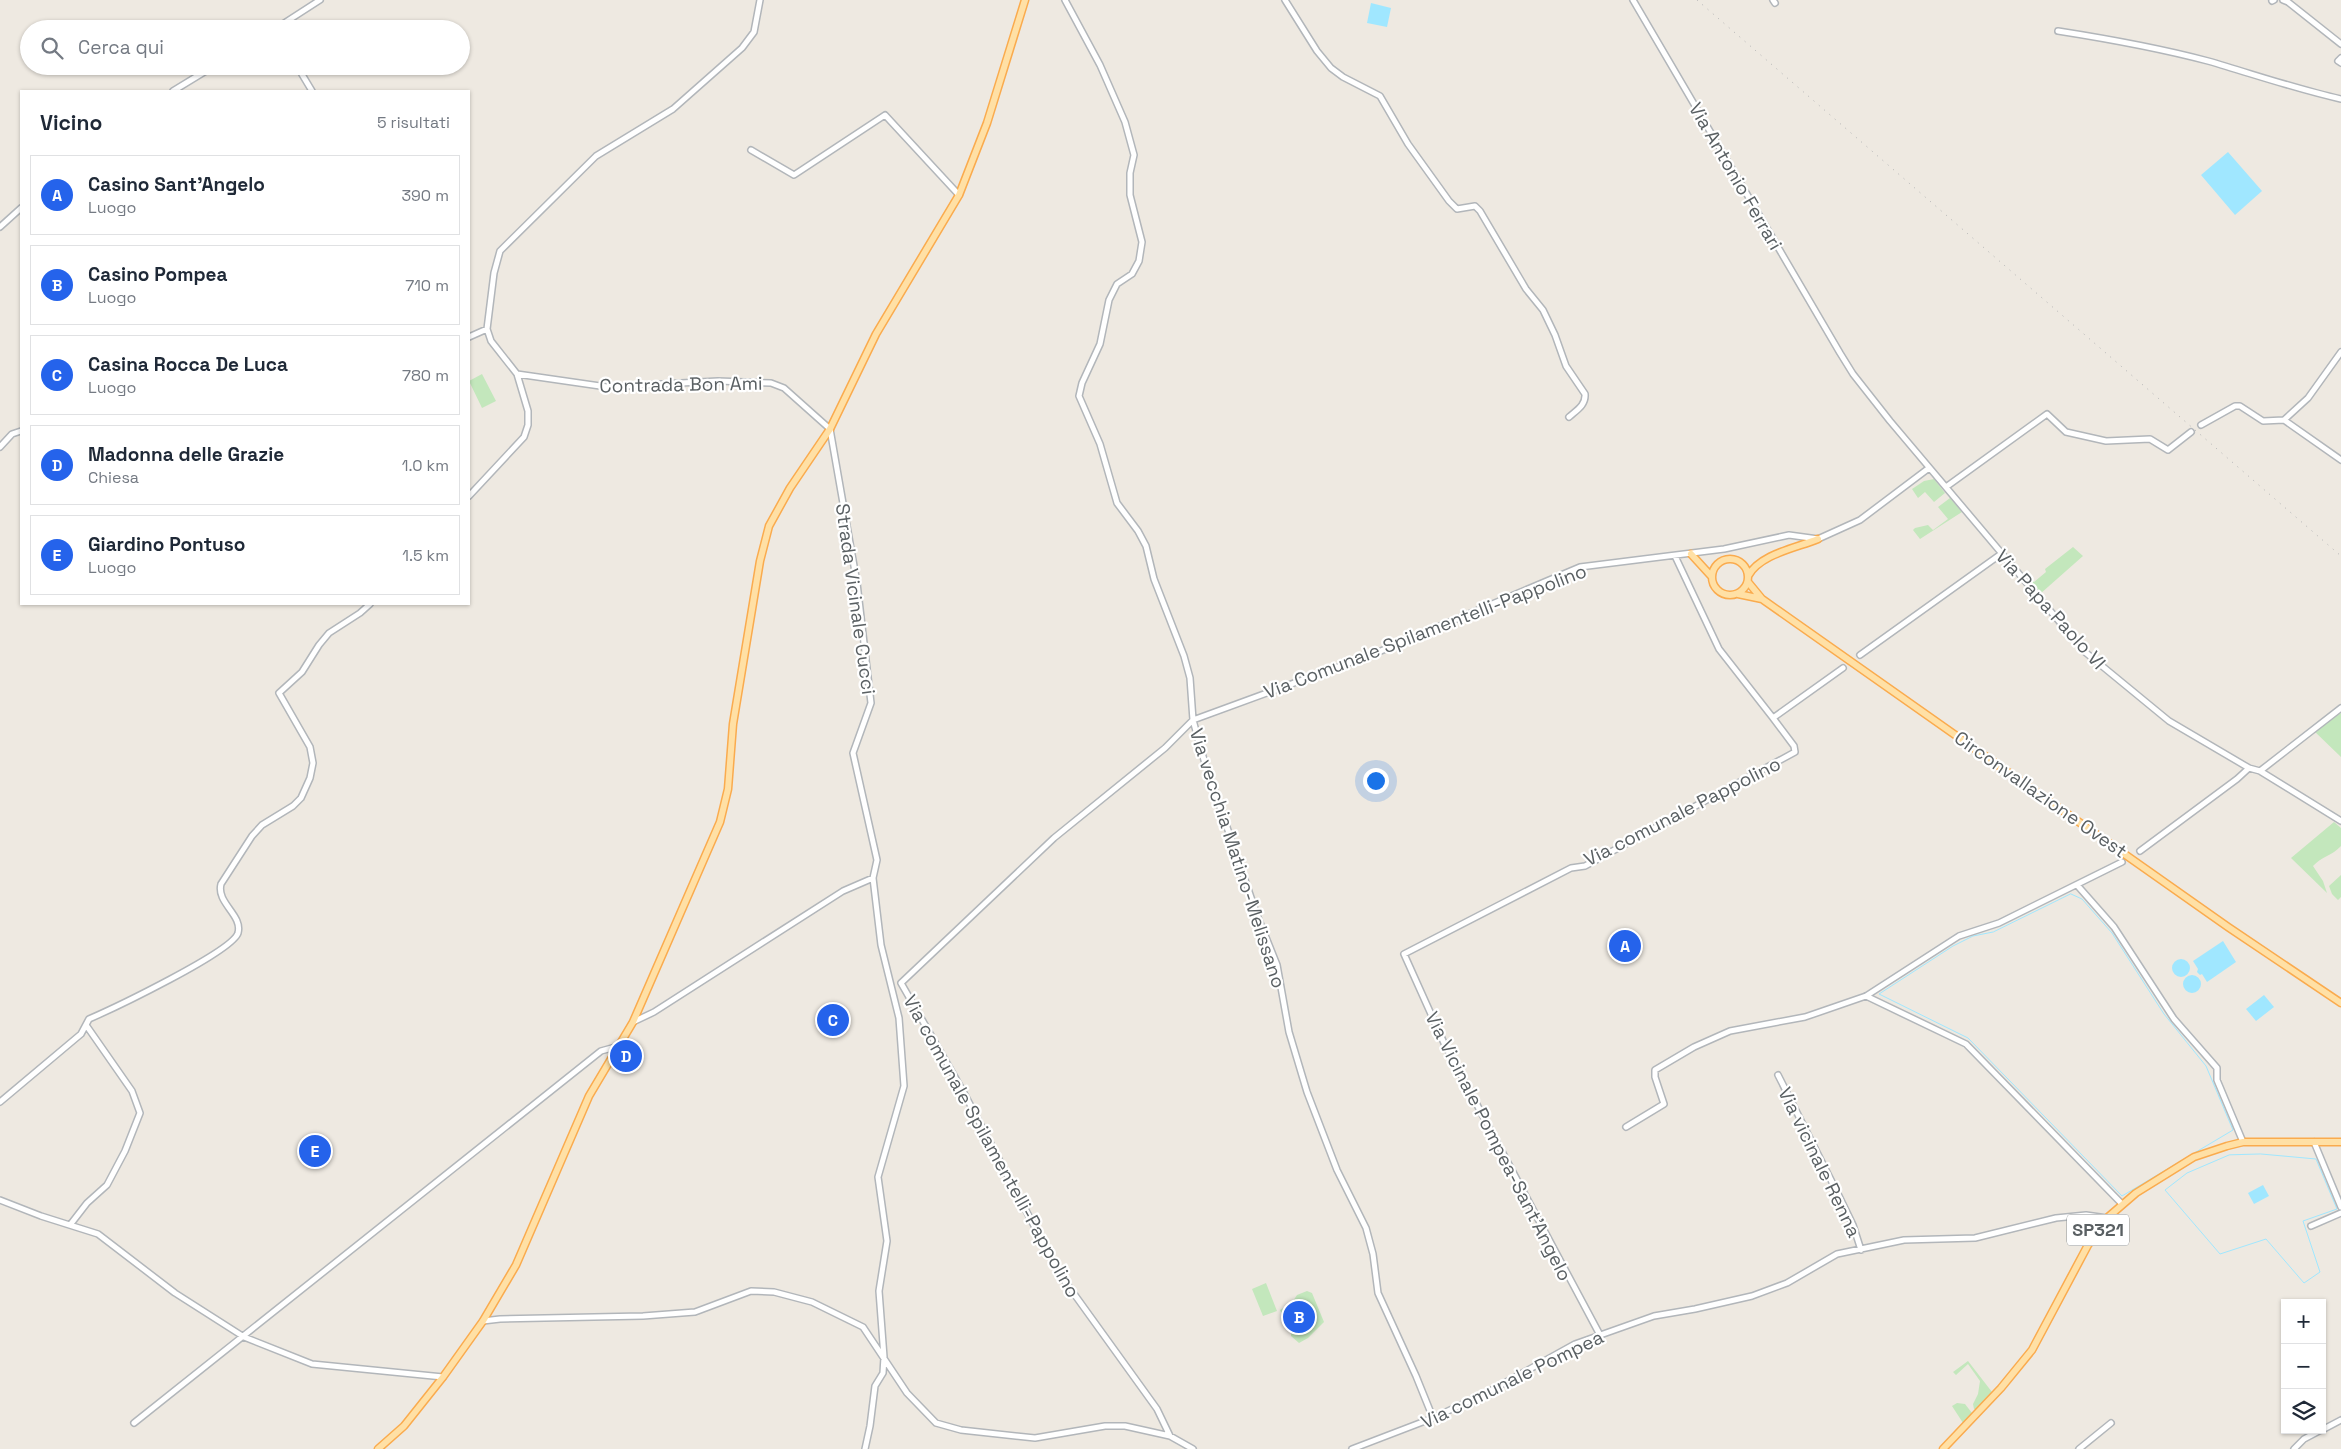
<!DOCTYPE html>
<html lang="it">
<meta charset="utf-8">
<style>
:root{--surface:#fff;--page:#f2f2f3;--text:#1f2937;--muted:#747a83;--line:#e0e1e3;--accent:#2563eb}
body{margin:0;font-family:"Space Grotesk",sans-serif;background:var(--page);color:var(--text)}
.controls{position:absolute;right:15px;bottom:15px;display:grid;overflow:hidden;border-radius:0px;box-shadow:0 1px 4px #0004}
.controls button{width:45px;height:45px;display:grid;place-items:center;padding:0;border:0;border-bottom:1px solid var(--line);background:var(--surface);color:var(--text);font:25px sans-serif}
.you{position:absolute;left:1375px;top:780px;width:18px;height:18px;margin:-12px;border:4px solid #fff;border-radius:50%;background:#1a73e8;box-shadow:0 0 0 8px #1a73e833}
.badge{display:grid;place-items:center;width:32px;height:32px;border-radius:50%;background:var(--accent);color:#fff;font-size:16px;font-weight:700}
.pin{position:absolute;translate:-50% -50%;border:2px solid #fff;box-shadow:0 1px 5px #0006}
.list{margin:0;padding:0;list-style:none}
h2{display:flex;justify-content:space-between;align-items:center;height:65px;margin:0;padding:0 20px;font-size:21px}
h2 small{font-size:16px;font-weight:400;color:var(--muted)}
.list li{display:grid;grid-template-columns:32px 1fr auto;gap:15px;align-items:center;box-sizing:border-box;height:80px;margin:0 10px 10px;padding:0 10px;border:1px solid var(--line);border-radius:0px}
.list b{display:block;font-size:19px;white-space:nowrap}
.list p{margin:0;font-size:16px;white-space:nowrap;color:var(--muted)}
.list em{font-size:16px;font-style:normal;color:var(--muted)}
.icon{flex:none;width:28px;height:28px;fill:none;stroke:currentColor;stroke-width:2;stroke-linecap:round;stroke-linejoin:round}
.map{position:relative;flex:none;width:2341px;height:1449px;overflow:hidden}
.search{position:absolute;background:var(--surface);box-shadow:0 1px 4px #0004;left:20px;top:20px;width:450px;height:55px;display:flex;align-items:center;gap:12px;box-sizing:border-box;padding:0 18px;border-radius:28px;color:var(--muted);font-size:19px}
.panel{position:absolute;background:var(--surface);box-shadow:0 1px 4px #0004;left:20px;top:90px;width:450px;height:515px;border-radius:0px}
.map>svg:first-child{display:block}
.green{fill:#c3e7bc}
.water{fill:#a0e7ff}
.lines{fill:none;stroke-linecap:round;stroke-linejoin:round}
.stream{stroke:#a0e7ff;stroke-width:1}
.minor-casing{stroke:#b2b6ba;stroke-width:8}
.major-casing{stroke:#faab4e;stroke-width:9}
.minor{stroke:#fff;stroke-width:5}
.major{stroke:#ffe0a5;stroke-width:6}
.rail{stroke:#b1b2b3;stroke-width:1;stroke-dasharray:1 6;stroke-linecap:butt}
.labels{text-anchor:middle;stroke-width:4.5;stroke-linejoin:round;paint-order:stroke}
.shield{fill:#fff;stroke:#8c9092;stroke-width:1}
.shield-label{font-size:18px;font-weight:bold;fill:#5a6063}
.street-label{font-size:19px;fill:#5a6063;stroke:#fff}
</style>
<div class="map">
<svg width="2341" height="1449" viewBox="0 0 2341 1449">
<rect width="100%" height="100%" fill="#eee9e1"/>
<!-- green -->
<path class="green" d="M482,374L496,401L482,408L469,381Z
M1934,479L1945,493L1934,502L1925,492L1918,498L1912,489L1924,481Z
M1950,498L1962,512L1920,539L1913,530L1915,528L1928,525L1933,530L1948,519L1938,507Z
M2073,547L2083,556L2040,594L2027,579L2030,577L2034,582L2046,572L2045,569Z
M2341,713V757L2313,730Z
M2334,822L2341,828V846C2333,855 2321,857 2313,866L2323,881L2327,893L2291,858Z
M2341,875V897L2338,900L2332,894L2329,886Z
M1266,1283L1277,1311L1263,1316L1252,1289Z
M1307,1291L1312,1293L1324,1322L1308,1338L1299,1343L1291,1336V1328L1315,1317L1310,1305L1282,1314L1280,1310L1291,1304L1297,1295Z
M1968,1361L1992,1392L1977,1409H1974L1973,1404L1978,1394L1980,1381L1968,1364L1956,1375L1953,1372Z
M1957,1403L1965,1404L1972,1413L1963,1423L1952,1406Z"/>
<!-- water -->
<path class="water" d="M1371,3L1391,8L1387,27L1367,23Z
M2228,152L2262,191L2235,215L2201,175Z
M2223,941L2236,962L2207,982L2202,974L2200,975L2197,972L2198,969L2193,961Z
M2172 968a9 9 0 1 1 18 0a9 9 0 1 1-18 0Z
M2183 984a9 9 0 1 1 18 0a9 9 0 1 1-18 0Z
M2264,995L2274,1007L2256,1021L2246,1009Z
M2263,1185L2269,1196L2254,1204L2248,1193Z"/>
<g class="lines">
<!-- stream -->
<path class="stream" d="M2071,894L2082,899L2112,933L2164,1014L2206,1066L2233,1130L2122,1196L1968,1038L1879,994L1953,946L1973,936L1993,932Z
M2261,1154L2316,1159L2337,1209L2303,1221L2320,1272L2304,1283L2266,1239L2220,1254L2165,1190L2187,1173L2229,1155Z"/>
<defs>
<path id="minor" d="M1065,0L1100,65L1125,122L1134,155L1130,173V195L1142,242L1139,261L1132,274L1117,284L1109,300L1100,344L1082,383L1079,396L1100,444L1117,503L1138,531L1146,546L1154,579L1184,656L1190,678L1193,720L1204,760L1257,915L1277,965L1289,1032L1307,1092L1337,1170L1366,1228L1373,1254L1378,1293L1416,1376L1433,1418
M1285,0L1317,51L1331,68L1343,77L1380,96L1408,144L1449,201L1457,209L1475,206L1480,211L1526,289L1543,310L1555,335L1566,366L1585,394C1586,405 1577,410 1569,417
M1633,0L1840,353L1853,374L1890,421L2085,652L2169,721L2249,768L2260,771L2341,821
M1773,0L1775,3
M2283,0L2288,2L2341,44
M2272,1L2274,0
M275,29L320,0
M2058,31C2109,39 2159,48 2208,61C2253,74 2296,89 2341,99
M2341,58L2338,61L2341,63
M297,66L312,91
M173,91L214,66
M751,150L794,175L885,115L959,195
M0,227L21,208
M469,337L487,329
M517,374L607,387L718,381L771,383L784,388L830,429L857,583L871,703L853,753L877,860L873,878L881,945L899,1018L904,1086L878,1177L887,1241L879,1291L884,1357L883,1373L875,1386L870,1426L865,1449
M2284,420L2341,460
M2201,425L2235,406H2240L2263,421L2284,420L2308,398L2341,352
M0,447L12,434L21,431
M1946,487L2047,414L2066,432L2106,441L2150,439L2168,450L2191,432
M469,496L524,437L528,425V411L517,374L491,341L487,329L494,273L500,251L596,156L673,109L742,48L754,32L760,0
M1675,556L1719,649L1773,718
M1860,655L2001,554
M2260,771L2341,708
M2140,851L2237,779L2249,768
M2077,885L2114,927L2174,1019L2217,1068V1080L2243,1142
M1866,996L1966,1044L2122,1204
M633,1022L654,1012L843,891L873,878
M1778,1075L1838,1194L1853,1225L1861,1250
M0,1102L81,1034L89,1019C112,1009 232,952 238,933C243,915 216,903 221,884L252,836L262,825L293,806L301,798L310,778L313,763L310,747L279,693L302,672L319,645L329,633L360,613L370,604
M1626,1127L1664,1104L1655,1077V1070L1694,1047L1730,1031L1805,1017L1866,996L1959,936L1999,923L2122,862
M2314,1142L2341,1207
M0,1200L41,1216L98,1234L175,1293L244,1337L312,1364L443,1377
M70,1225L87,1203L107,1185L125,1151L140,1113L132,1091L86,1025
M2311,1226L2341,1213
M483,1321L500,1319L643,1316L695,1312L751,1291L774,1292L812,1302L863,1327L907,1393L936,1423L961,1430L1035,1438L1105,1426H1125L1170,1436L1193,1449
M1600,1335L1444,1043L1404,954L1571,868L1585,866L1795,752L1794,746L1773,718L1843,668
M134,1423L601,1051L619,1046
M2322,1430L2341,1420
M1170,1436L1157,1409L1059,1273L964,1093L901,983L1054,838L1165,748L1193,720L1376,653L1580,567L1724,549L1789,535L1818,539L1860,520L1929,468
M1352,1449L1433,1418L1490,1391L1575,1344L1654,1316L1695,1309L1752,1296L1787,1283L1837,1254L1904,1240L1975,1238L2056,1218L2086,1215L2107,1218
M2079,1449L2111,1423
M2294,1449L2304,1439L2321,1430"/>
<path id="major" d="M1691,554L1712,577
M1712 577a18 18 0 1 1 36 0a18 18 0 1 1-36 0Z
M1748,576C1760,554 1796,548 1818,539
M1748,582L1762,599
M1738,594L1762,599L2228,927L2341,1003
M378,1449L404,1426L443,1377L483,1321L516,1265L589,1096L633,1022L720,822L728,789L733,724L760,561L769,526L790,488L830,429L876,334L959,195L987,123L1025,0
M1943,1449L2001,1388L2032,1350L2088,1245L2107,1218L2136,1193L2194,1157L2227,1146L2243,1142H2341"/>
</defs>
<!-- minor casing -->
<use href="#minor" class="minor-casing"/>
<!-- major casing -->
<use href="#major" class="major-casing"/>
<!-- minor -->
<use href="#minor" class="minor"/>
<!-- major -->
<use href="#major" class="major"/>
<!-- rail -->
<path class="rail" d="M1697,0L2341,556"/>
</g>
<g class="labels">
<!-- shield labels -->
<rect class="shield" x="2067" y="1214.5" width="62" height="31" rx="4"/>
<g class="shield-label">
<text x="2098" y="1236">SP321</text>
</g>
<!-- street labels -->
<g class="street-label">
<text transform="translate(1736 176) rotate(60)" y="7">Via Antonio Ferrari</text>
<text transform="translate(681 384) rotate(-1)" y="7">Contrada Bon Ami</text>
<text transform="translate(856 599) rotate(82)" y="7">Strada Vicinale Cucci</text>
<text transform="translate(2051 609) rotate(48)" y="7">Via Papa Paolo VI</text>
<text transform="translate(1425 631) rotate(-21)" y="7">Via Comunale Spilamentelli-Pappolino</text>
<text transform="translate(2041 794) rotate(35)" y="7">Circonvallazione Ovest</text>
<text transform="translate(1682 811) rotate(-27)" y="7">Via comunale Pappolino</text>
<text transform="translate(1238 858) rotate(72)" y="7">Via vecchia Matino-Melissano</text>
<text transform="translate(992 1146) rotate(61)" y="7">Via comunale Spilamentelli-Pappolino</text>
<text transform="translate(1499 1146) rotate(63)" y="7">Via Vicinale Pompea-Sant'Angelo</text>
<text transform="translate(1820 1162) rotate(64)" y="7">Via vicinale Renna</text>
<text transform="translate(1512 1379) rotate(-26)" y="7">Via comunale Pompea</text>
</g>
</g>
</svg>
<div class="controls">
<button>+</button>
<button>−</button>
<button><svg class="icon" aria-label="layers" viewBox="0 0 24 24"><path d="M12 4l9 5-9 5-9-5zM3 14l9 5 9-5"/></svg></button>
</div>
<div class="you"></div>
<div class="pin badge" style="left:1625px;top:946px">A</div>
<div class="pin badge" style="left:1299px;top:1317px">B</div>
<div class="pin badge" style="left:833px;top:1020px">C</div>
<div class="pin badge" style="left:626px;top:1056px">D</div>
<div class="pin badge" style="left:315px;top:1151px">E</div>
<div class="search"><svg class="icon" aria-label="search" viewBox="0 0 24 24"><circle cx="10" cy="10" r="6"/><path d="M15 15l6 6"/></svg>Cerca qui</div>
<section class="panel">
<h2>Vicino<small>5 risultati</small></h2>
<ul class="list">
<li><span class="badge">A</span><div><b>Casino Sant'Angelo</b><p>Luogo</p></div><em>390 m</em></li>
<li><span class="badge">B</span><div><b>Casino Pompea</b><p>Luogo</p></div><em>710 m</em></li>
<li><span class="badge">C</span><div><b>Casina Rocca De Luca</b><p>Luogo</p></div><em>780 m</em></li>
<li><span class="badge">D</span><div><b>Madonna delle Grazie</b><p>Chiesa</p></div><em>1.0 km</em></li>
<li><span class="badge">E</span><div><b>Giardino Pontuso</b><p>Luogo</p></div><em>1.5 km</em></li>
</ul>
</section>
</div>
